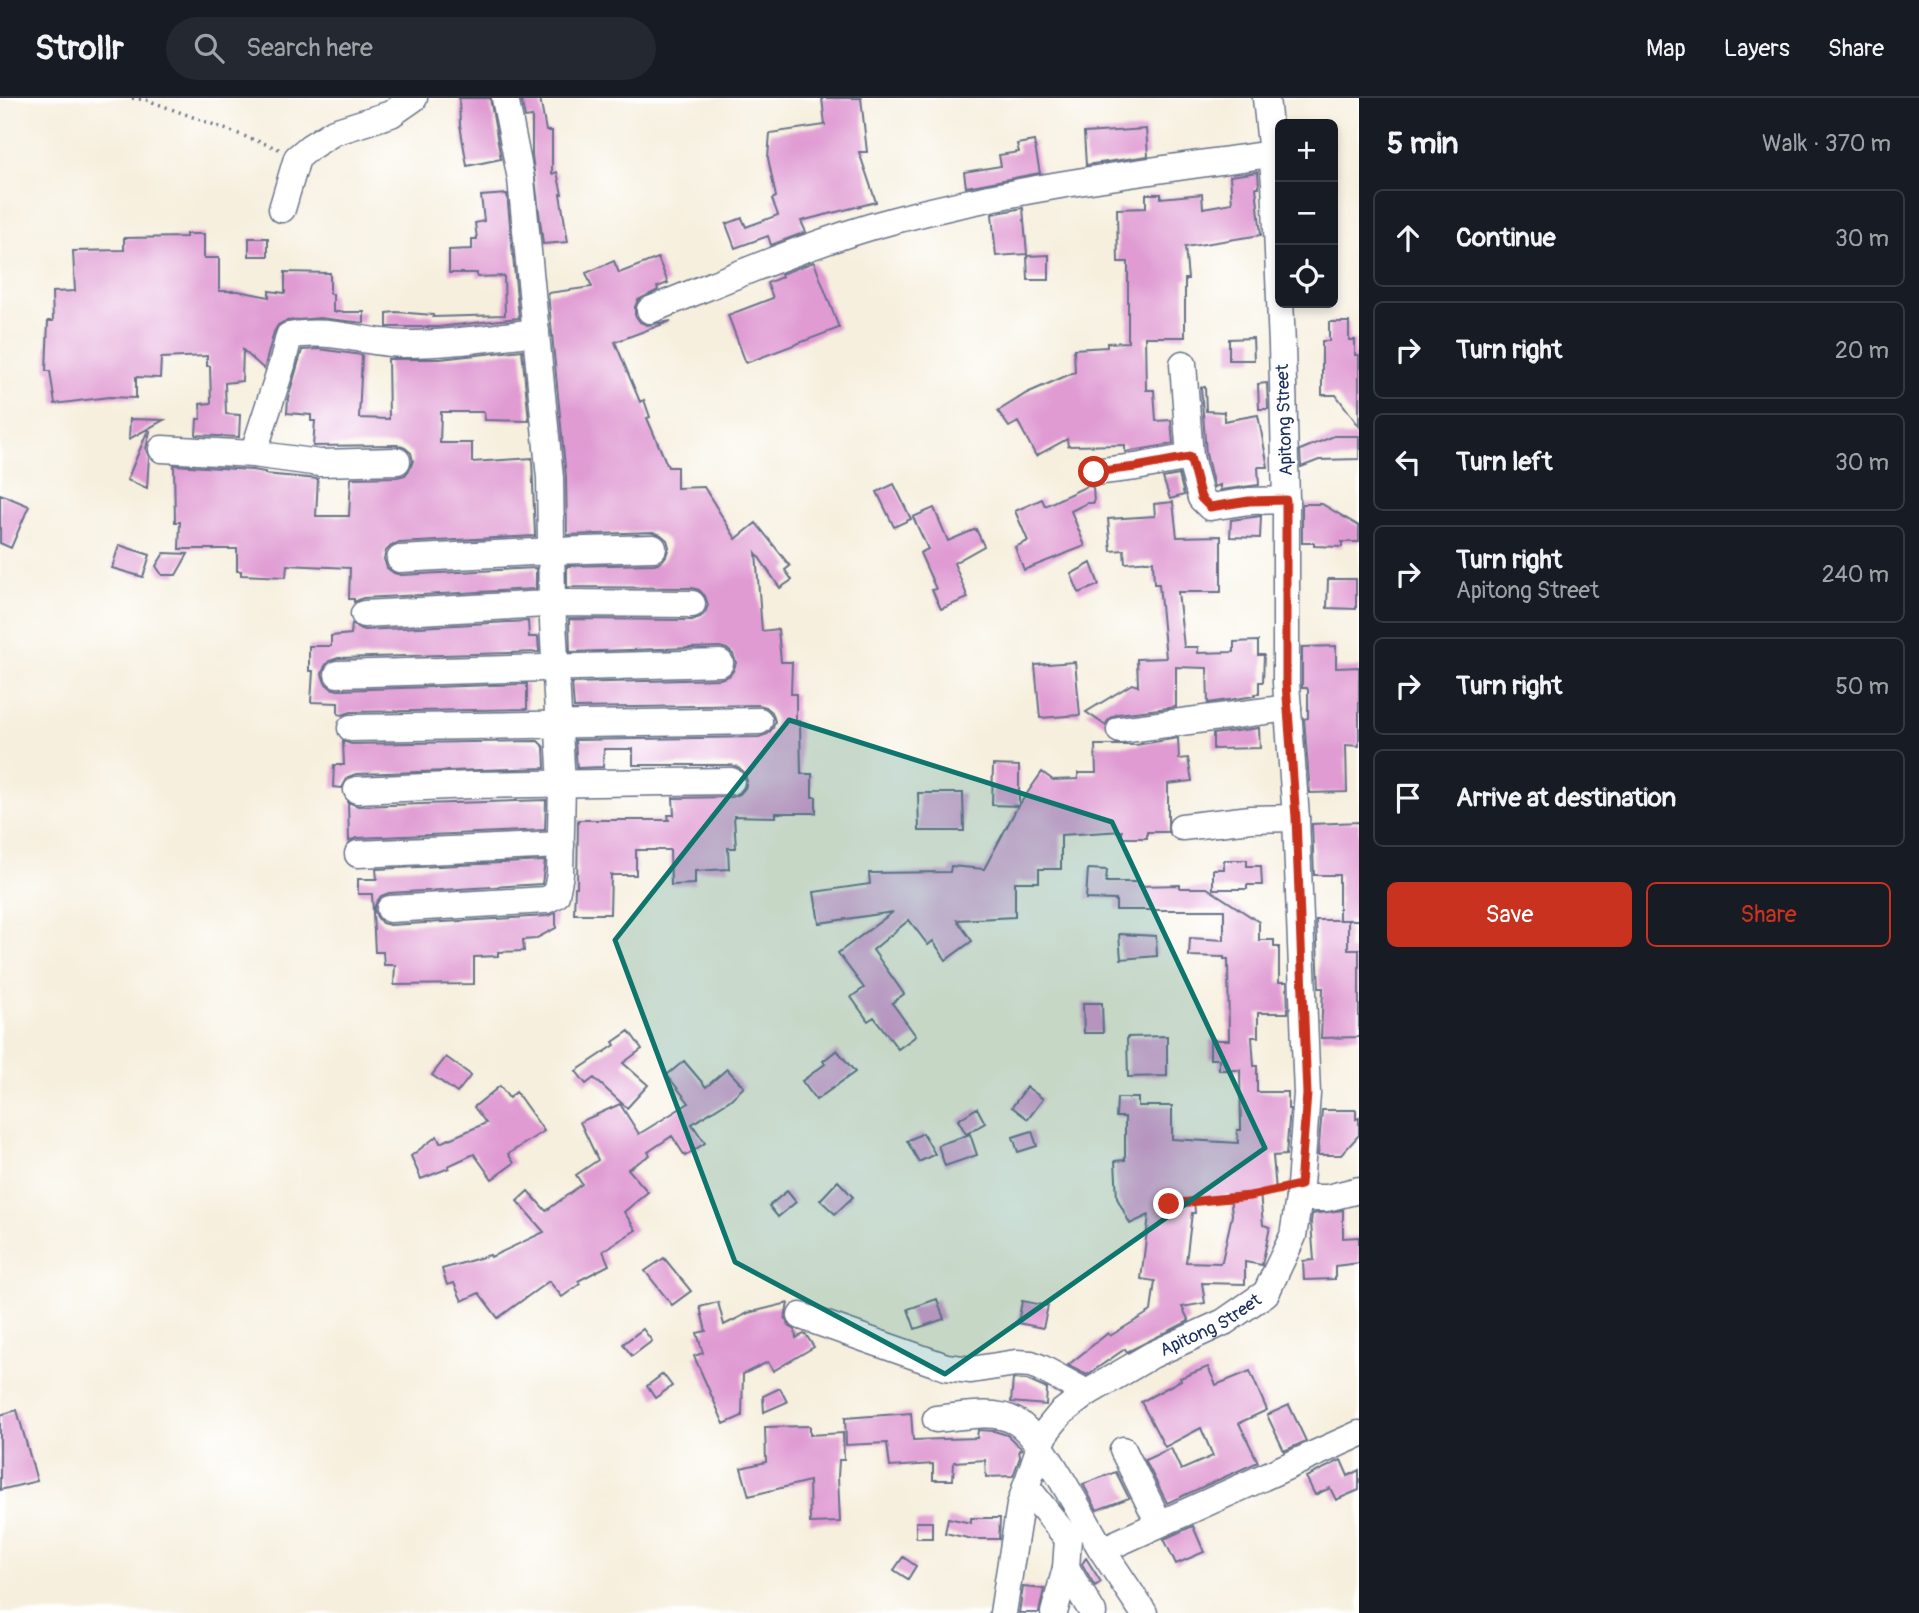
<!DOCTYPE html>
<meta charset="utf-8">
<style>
:root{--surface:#171b24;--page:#242831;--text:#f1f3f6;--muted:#9ea1a6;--line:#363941;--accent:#c8321e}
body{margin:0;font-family:Pangolin,sans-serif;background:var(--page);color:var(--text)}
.controls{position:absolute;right:21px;top:21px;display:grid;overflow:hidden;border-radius:10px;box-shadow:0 4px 10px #0003}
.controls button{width:63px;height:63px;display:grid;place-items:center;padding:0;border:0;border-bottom:2px solid var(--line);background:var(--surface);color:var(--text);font:35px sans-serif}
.stop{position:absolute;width:21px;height:21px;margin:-16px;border:5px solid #c8321e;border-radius:50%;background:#fff}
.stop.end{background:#c8321e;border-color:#fff;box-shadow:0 2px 7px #0008}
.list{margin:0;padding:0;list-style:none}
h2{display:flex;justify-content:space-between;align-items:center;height:91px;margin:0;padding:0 28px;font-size:30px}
h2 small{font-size:23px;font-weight:400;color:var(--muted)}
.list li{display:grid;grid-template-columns:46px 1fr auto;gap:21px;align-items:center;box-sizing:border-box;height:98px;margin:0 14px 14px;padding:0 14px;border:2px solid var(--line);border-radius:10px}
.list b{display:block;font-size:26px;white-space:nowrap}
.list p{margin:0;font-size:23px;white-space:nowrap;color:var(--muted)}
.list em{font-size:23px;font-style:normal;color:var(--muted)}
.actions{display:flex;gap:14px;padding:21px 28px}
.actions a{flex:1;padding:16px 0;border:2px solid var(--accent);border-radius:10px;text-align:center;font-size:24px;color:var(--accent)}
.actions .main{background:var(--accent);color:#fff}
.icon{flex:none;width:38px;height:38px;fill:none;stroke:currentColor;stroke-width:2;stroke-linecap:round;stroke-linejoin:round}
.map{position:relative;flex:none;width:1359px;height:1515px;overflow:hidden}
header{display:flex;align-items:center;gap:42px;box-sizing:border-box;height:98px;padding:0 35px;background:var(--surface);border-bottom:2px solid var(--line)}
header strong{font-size:33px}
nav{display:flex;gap:38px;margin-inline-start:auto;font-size:24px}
.search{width:490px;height:63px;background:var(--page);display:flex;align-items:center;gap:18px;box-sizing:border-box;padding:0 24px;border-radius:38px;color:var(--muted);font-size:26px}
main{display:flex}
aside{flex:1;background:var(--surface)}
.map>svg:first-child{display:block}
.building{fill:#e09bd3;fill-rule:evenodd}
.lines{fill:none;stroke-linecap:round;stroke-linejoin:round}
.minor-casing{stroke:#68728a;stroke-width:29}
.path{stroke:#68728a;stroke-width:3.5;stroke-dasharray:2 5;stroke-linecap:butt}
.minor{stroke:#fff;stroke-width:26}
.route{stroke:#c8321e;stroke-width:9}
.marked{fill:#0f766e;fill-opacity:0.2;stroke:#0f766e;stroke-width:5;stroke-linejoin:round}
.labels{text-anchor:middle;stroke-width:5;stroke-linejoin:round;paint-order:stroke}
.street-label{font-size:18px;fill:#1b2f5e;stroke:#fff}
</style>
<header>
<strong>Strollr</strong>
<div class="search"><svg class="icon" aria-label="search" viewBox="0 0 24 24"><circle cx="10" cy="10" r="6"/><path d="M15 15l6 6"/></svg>Search here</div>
<nav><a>Map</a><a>Layers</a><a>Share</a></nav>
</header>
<main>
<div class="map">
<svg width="1359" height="1515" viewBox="0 0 1359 1515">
<rect width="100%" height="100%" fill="#fff"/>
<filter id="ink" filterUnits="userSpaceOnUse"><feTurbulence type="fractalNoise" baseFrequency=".0143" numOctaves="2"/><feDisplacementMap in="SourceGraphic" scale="14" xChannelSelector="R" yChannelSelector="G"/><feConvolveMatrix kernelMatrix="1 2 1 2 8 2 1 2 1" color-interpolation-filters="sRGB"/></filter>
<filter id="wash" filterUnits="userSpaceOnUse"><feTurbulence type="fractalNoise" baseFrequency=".00686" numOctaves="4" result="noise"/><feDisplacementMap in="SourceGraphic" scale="28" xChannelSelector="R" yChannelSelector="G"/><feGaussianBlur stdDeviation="1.57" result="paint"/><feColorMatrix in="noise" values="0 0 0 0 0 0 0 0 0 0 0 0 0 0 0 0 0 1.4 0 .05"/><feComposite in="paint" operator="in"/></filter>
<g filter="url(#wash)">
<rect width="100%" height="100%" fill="#f6efdd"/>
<g id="blocks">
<!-- building -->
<path class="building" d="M459,0H490L501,61L467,68L460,27Z
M521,0H540L546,33H552V76L557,74L562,96H560L568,144L543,146L532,57V19L525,20Z
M822,0H861L867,54H859L876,104L801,123L806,134L771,147L768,138L735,150L726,126L742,120L746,129L778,117L772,101L776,99L768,60L770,35L825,27Z
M1146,31L1148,58L1086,67L1084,35Z
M1034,43L1040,75L966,89L964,74L1001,68L999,57L1019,54L1017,46Z
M1258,74L1259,89H1256L1261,137L1185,149L1188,181H1185V239H1145L1146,292H1154L1156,323L1171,322L1173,346L1125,354V347L1068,348L1067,341L1036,358L1018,324L1009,329L998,313L1027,295L1075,274L1074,251L1107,249V245L1128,244V164H1118L1117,111L1146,110V96H1161V100L1202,96L1203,110L1232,105L1230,78Z
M507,96L519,220L438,229H387V215L396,214L433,217V219L505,217L504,178L477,179V175H449V152L472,151V141H477L475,125L484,123L481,98Z
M1023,110L1027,156L996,158L992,116Z
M186,136H204V160H219V193H238L269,199V193L285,195V174L330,175V196H333V214H364V225L320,220L286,223L278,227L274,234L264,271L243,252L242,283L225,285L226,316L240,317L239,339L196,337L197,321H201L200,306L211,305L210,268H207V258L161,260L160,280L136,279V300L109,299L55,306L50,273H46L48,223H53L52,194L75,193L73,153L124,152V140L186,139Z
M249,140H268V158H249Z
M1049,157V182H1028L1027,158Z
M658,160L668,185L657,189L658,192L638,202L635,209V217L640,224L647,227L671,223L615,244L640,304L644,302L650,319L647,320L668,369H677V390L704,389L736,441L756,425L790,468L785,472L792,482L780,490L756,455L762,533L778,531L781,564H792L791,596H796V624L800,623L801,676H812V699H816V715H776V719L734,718L736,750H728L729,771L695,773V786L671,787L670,752H636V777H611L610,816H574L575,789H577L578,722H669L668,717H674L673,700L732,699L740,696L745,690L747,683L744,674L738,669L731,667H633V651H604L603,669L577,670L575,642L759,639L768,636L773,630L775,623L772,614L766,609L759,607L574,610L572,585L720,581L729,578L733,573L736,565L733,556L727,551L720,549L570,554L569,521L692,522L700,519L705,515L708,507L705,498L699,492L692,490L567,489V468L654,466L661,464L666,458L669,449L667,442L661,437L653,434L567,437L566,379L548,195L592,189L586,175L614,163L619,175Z
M814,164L839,230L746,265L728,217L773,200L767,185L782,179L781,176Z
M1329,224H1349V242H1355V257H1359V328L1336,297H1322V243H1329Z
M1253,240L1254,262H1229V241Z
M319,251L362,257L359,320L389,321L388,261H440L522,252L529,323L485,322L484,314H441L440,345H472V364L532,360L535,438L399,445L391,448L386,453L384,461L387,470L394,475L401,477L536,470V491L363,500L354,504V501H349L350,470L287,467L286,479L241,477V473H237V451H179L180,424H175L174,367L252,372L265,374V376L318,381L316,418H349L351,380L397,379L405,377L410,371L413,363L411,355L405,350L397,347L313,348L315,323H311V317L287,315L288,300L302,252Z
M1267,285L1268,311H1259L1258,286Z
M1201,289H1205L1206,313L1224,314V323L1258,317L1268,369H1258L1259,387L1220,392V387L1214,389L1206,356Z
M130,321L164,322L129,341Z
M148,332L150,333L146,351L149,359L147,390L127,382Z
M1334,338H1359V361L1319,362L1301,369L1300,352Z
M1179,377L1184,397L1170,401L1163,380Z
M894,386L911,421L894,429L877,394Z
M1087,388L1093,389L1094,405H1087L1071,413L1085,448L1024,472L1015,449L1028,443L1015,413L1042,401L1045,408Z
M0,396L29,408L11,450L0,445Z
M1173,404L1177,439L1221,438V494H1178L1184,549H1198V555L1234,554V544L1258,543V557H1264L1263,584H1259V596H1255V598L1208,605L1207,570L1176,569V609L1118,616L1110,620L1105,627L1086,614L1132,586L1138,588L1137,561L1166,560L1159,486H1154L1153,463L1125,465L1124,452L1111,453L1108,421L1155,418L1154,406Z
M1302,406H1322L1359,428V444H1342V449L1314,448V445H1302Z
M934,410L948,443L976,431L984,448L954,465L968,500L941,511L932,492L936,491L920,455L928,451L913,419Z
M1261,418L1260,440L1230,439L1231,422Z
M119,447L150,457L143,479L112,470Z
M164,455L188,456L176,477H162L156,468Z
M1091,465L1099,487L1079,495L1071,476Z
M1328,481H1356V511L1327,510Z
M528,523L529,539H538L539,554L338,560L329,563L325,568L322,576L325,585L331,590L338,592L527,586V611L351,614L342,617L338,616V605L311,604L313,573H309V548H331V538L351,536L352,526L358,530L365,532Z
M1336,548V570L1359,569V648L1346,647L1347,694L1310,695L1304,621L1308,620V592L1307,590H1302V549Z
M1075,564L1080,617L1040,620L1035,567Z
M1259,630L1260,650L1213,651V636Z
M1178,640L1179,661L1188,660L1192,683L1168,686V734H1147V740H1122V733L1061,737V771H1039V784H1015V819L957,822L972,843L946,862L933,843L928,847L909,822L873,852L904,896L892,905L916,938L898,951L874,919L868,923L851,899L864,890L838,855L893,814L819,825L814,794L870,786L869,775L950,774L951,768L984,771L1018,708L992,707L993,667L1019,668V707L1042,674L1053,682L1078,681V675H1096L1095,647H1136Z
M343,643L351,646L538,643L544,649L545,670L356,676L348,679L342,690L333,689L334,667H344Z
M918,695H963L964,733H919Z
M546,702L545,732L357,740L349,743L348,704L358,708Z
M1359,724V822H1339V777H1314L1312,726Z
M1224,762H1247V768H1261L1262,787H1247V791H1213V771H1224Z
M545,763L542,786L389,795L381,798L376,805L374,811L377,819L382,825L390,827L547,818L556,815V830L535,841L523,842L524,853L498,854V858L474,859V886L394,887L395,867H384L383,854H375L372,796H358V781H377L376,771Z
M1088,771L1107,772L1106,784H1138V788L1180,787V790H1207L1259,824V842H1274V849H1279V884H1287L1288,915H1258V939H1252L1254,968H1257V994H1288V1011H1290L1286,1057L1273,1058L1276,1093L1260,1094L1263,1127L1270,1129L1262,1167L1245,1164V1186L1202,1185L1205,1205L1182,1209L1189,1223L1127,1254L1125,1251L1087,1277L1068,1267L1108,1235L1110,1238L1151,1213L1155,1183L1141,1181L1149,1117L1130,1126L1117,1100L1115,1063L1125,1062V1019H1116L1117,1000H1138V1008H1172V1041L1238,1045L1237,1032H1241L1240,972H1219V961H1210V942H1229L1228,861H1224V859L1189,858L1190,840L1224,842V812H1116V802L1086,801ZM1230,1097L1232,1117L1222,1163L1220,1165L1186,1164L1192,1115H1195L1194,1101Z
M1316,822H1348V852H1359V939L1321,940L1323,890H1319Z
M1119,836L1156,838L1157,858L1121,861Z
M1083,905H1102L1103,935H1084Z
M629,933L642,951L623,965L648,987L627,1010L594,980L586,986L576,973L615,947L613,944Z
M1167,938V978L1128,979L1127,939Z
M837,952L855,974L816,1002L802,983L825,966L823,963Z
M446,959L471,977L457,995L432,977Z
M684,963L706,989L727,971L744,989L730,1002L692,1026L705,1045L685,1058L672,1038L648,1054L650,1057L628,1071L648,1094L624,1114L636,1132L603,1153L609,1167L578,1183L580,1186L562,1199L549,1183L498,1220L479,1195L462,1203L454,1185L447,1187L442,1171L490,1157L491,1159L544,1134L517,1103L528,1093L546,1113L582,1086L576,1077L598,1062L580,1024L620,1006L639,1036L689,1005L667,977Z
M500,988L509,1000L516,994L544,1033L508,1056L514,1065L492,1081L474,1056L448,1068L449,1070L421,1081L411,1058L437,1038L440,1045L486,1025L474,1009Z
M1027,989L1043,1001L1028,1021L1012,1009Z
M977,1010L985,1025L966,1036L958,1022Z
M1322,1012H1356V1021L1359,1020V1037L1341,1057H1318Z
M1032,1033L1037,1048L1018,1054L1013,1039Z
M923,1035L935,1056L919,1064L907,1043Z
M970,1036L977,1057L945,1068L938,1047Z
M838,1083L853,1099L835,1116L820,1102Z
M787,1093L796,1104L778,1119L769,1108Z
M1343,1112V1140L1359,1139V1165L1335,1168V1181L1304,1182L1303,1163L1314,1162L1311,1125L1312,1116Z
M664,1160L691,1193L672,1207L645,1173Z
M937,1201L944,1221L915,1231L908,1211Z
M1022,1203L1048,1208L1043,1230L1018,1225Z
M718,1204L724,1227L748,1215L788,1205L785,1220L789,1228L795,1232L796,1240L804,1236L806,1237L814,1249L773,1273L768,1264L743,1276L742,1318L724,1326L694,1258L703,1255L697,1235L706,1233L700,1209Z
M643,1231L652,1243L632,1258L623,1246Z
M1208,1269L1216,1287L1250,1273L1267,1312L1239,1325L1258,1364L1167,1405L1145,1362L1171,1350L1181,1372L1213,1358L1201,1330L1165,1349L1141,1304L1181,1282L1180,1280Z
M663,1276L672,1288L655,1300L647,1288Z
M1013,1281L1027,1282L1047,1291L1046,1307L1011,1304Z
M780,1290L787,1304L764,1314L763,1298Z
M1289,1307L1306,1343L1284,1353L1267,1317Z
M17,1312L37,1383L0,1392V1317Z
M911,1315L913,1342L977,1340L978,1332L994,1333L1007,1337L1022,1351L1019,1352L1020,1359L1013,1378L986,1379L985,1362L954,1364L953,1382H933V1366L890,1369L887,1345L846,1347L845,1320Z
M810,1328V1337L843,1335L844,1362H839L838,1379L840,1424L810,1425L809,1383L749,1398L741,1370L766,1364L765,1329Z
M1341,1362L1348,1378L1359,1372V1392L1336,1402L1330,1390L1315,1397L1306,1379Z
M1116,1374L1129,1400L1097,1412L1083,1386Z
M948,1420L971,1425V1420H1000L999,1441H973L945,1435Z
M916,1424H932V1440H916Z
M1193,1428L1204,1454L1176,1466L1164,1441Z
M903,1459L916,1468L908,1481L894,1472Z
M1086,1460L1101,1484L1095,1488L1082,1466Z
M1023,1489L1044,1491L1039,1515H1019Z"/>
</g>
</g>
<g filter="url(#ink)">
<use href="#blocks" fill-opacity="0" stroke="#68728a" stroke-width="2"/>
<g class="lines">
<defs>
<g id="minor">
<path d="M282,111L297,60L310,49L334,34L391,16L414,0"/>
<path d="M650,212C731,180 811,144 895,122C1018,89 1145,74 1271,56"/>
<path d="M1183,266L1190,359"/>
<path d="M162,351L253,356L320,365L397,363"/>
<path d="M253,356L282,267L289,238C330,229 367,246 407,246C450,246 493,239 536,234"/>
<path d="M1094,374L1136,369L1190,359L1201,400L1210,409L1249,403L1286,402"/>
<path d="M400,461L552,453L653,450"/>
<path d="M364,516L566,505L692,506"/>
<path d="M338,576L720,565"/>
<path d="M351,630L759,623"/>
<path d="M1120,632L1288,610"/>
<path d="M357,692L471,687L731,683"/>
<path d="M1182,729L1251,721L1296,720"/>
<path d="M358,756L561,747"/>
<path d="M390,811L546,802L556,797L560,776L562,687L552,506L550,380L521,81L505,0"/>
<path d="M1299,1100H1327L1359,1092"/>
<path d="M801,1218L946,1269L971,1272L1016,1265L1031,1266L1041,1270L1087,1295"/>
<path d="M936,1321C960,1319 993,1311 1015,1323C1042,1337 1084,1423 1102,1452C1116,1473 1130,1494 1144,1515"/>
<path d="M1123,1352L1159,1425"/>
<path d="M1026,1388L1068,1441L1066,1470L1054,1515"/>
<path d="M1102,1452L1359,1336"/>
<path d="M1066,1470L1093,1515"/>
<path id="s1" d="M1003,1515L1020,1407L1040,1348L1048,1331L1061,1315L1087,1295L1152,1257L1224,1224L1266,1195L1293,1138L1299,1100L1307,996L1296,720L1286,585V402L1282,248L1275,84L1266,0"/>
</g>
</defs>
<!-- minor casing -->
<use href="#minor" class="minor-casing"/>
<!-- path -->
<path class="path" d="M132,0L147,2L279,51
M1169,1106L1278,1093"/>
<!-- minor -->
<use href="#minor" class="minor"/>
</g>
</g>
<g class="lines" filter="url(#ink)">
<!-- route -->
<path class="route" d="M1094,374L1136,369L1190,359L1201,400L1210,409L1249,403L1286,402V585L1296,720L1307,996L1300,1087L1250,1098L1169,1106"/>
</g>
<!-- marked area -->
<path class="marked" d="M789,622L1112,724L1265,1050L945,1276L735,1164L615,842Z"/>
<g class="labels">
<!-- street labels -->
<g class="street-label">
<text transform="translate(1284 322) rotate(-92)" y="6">Apitong Street</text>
<text dy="6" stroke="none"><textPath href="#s1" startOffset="385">Apitong Street</textPath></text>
</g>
</g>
</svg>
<div class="controls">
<button>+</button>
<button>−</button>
<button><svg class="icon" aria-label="locate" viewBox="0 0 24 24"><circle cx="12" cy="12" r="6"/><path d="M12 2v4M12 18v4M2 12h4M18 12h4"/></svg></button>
</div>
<div class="stop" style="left:1094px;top:374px"></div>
<div class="stop end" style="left:1169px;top:1106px"></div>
</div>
<aside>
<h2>5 min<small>Walk · 370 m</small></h2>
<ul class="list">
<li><svg class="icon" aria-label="ahead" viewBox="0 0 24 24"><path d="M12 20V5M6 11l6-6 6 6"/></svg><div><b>Continue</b></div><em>30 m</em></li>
<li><svg class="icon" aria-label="right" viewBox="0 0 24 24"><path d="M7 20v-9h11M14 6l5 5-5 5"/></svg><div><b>Turn right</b></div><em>20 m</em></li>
<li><svg class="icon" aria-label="left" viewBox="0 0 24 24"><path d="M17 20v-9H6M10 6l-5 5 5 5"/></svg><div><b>Turn left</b></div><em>30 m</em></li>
<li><svg class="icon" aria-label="right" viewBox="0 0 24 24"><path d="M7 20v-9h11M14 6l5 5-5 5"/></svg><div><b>Turn right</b><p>Apitong Street</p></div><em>240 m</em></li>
<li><svg class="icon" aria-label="right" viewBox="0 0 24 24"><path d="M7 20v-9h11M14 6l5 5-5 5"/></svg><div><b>Turn right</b></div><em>50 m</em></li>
<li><svg class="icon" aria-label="arrive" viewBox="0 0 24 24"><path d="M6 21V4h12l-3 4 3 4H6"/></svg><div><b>Arrive at destination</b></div></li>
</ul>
<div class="actions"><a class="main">Save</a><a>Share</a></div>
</aside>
</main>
